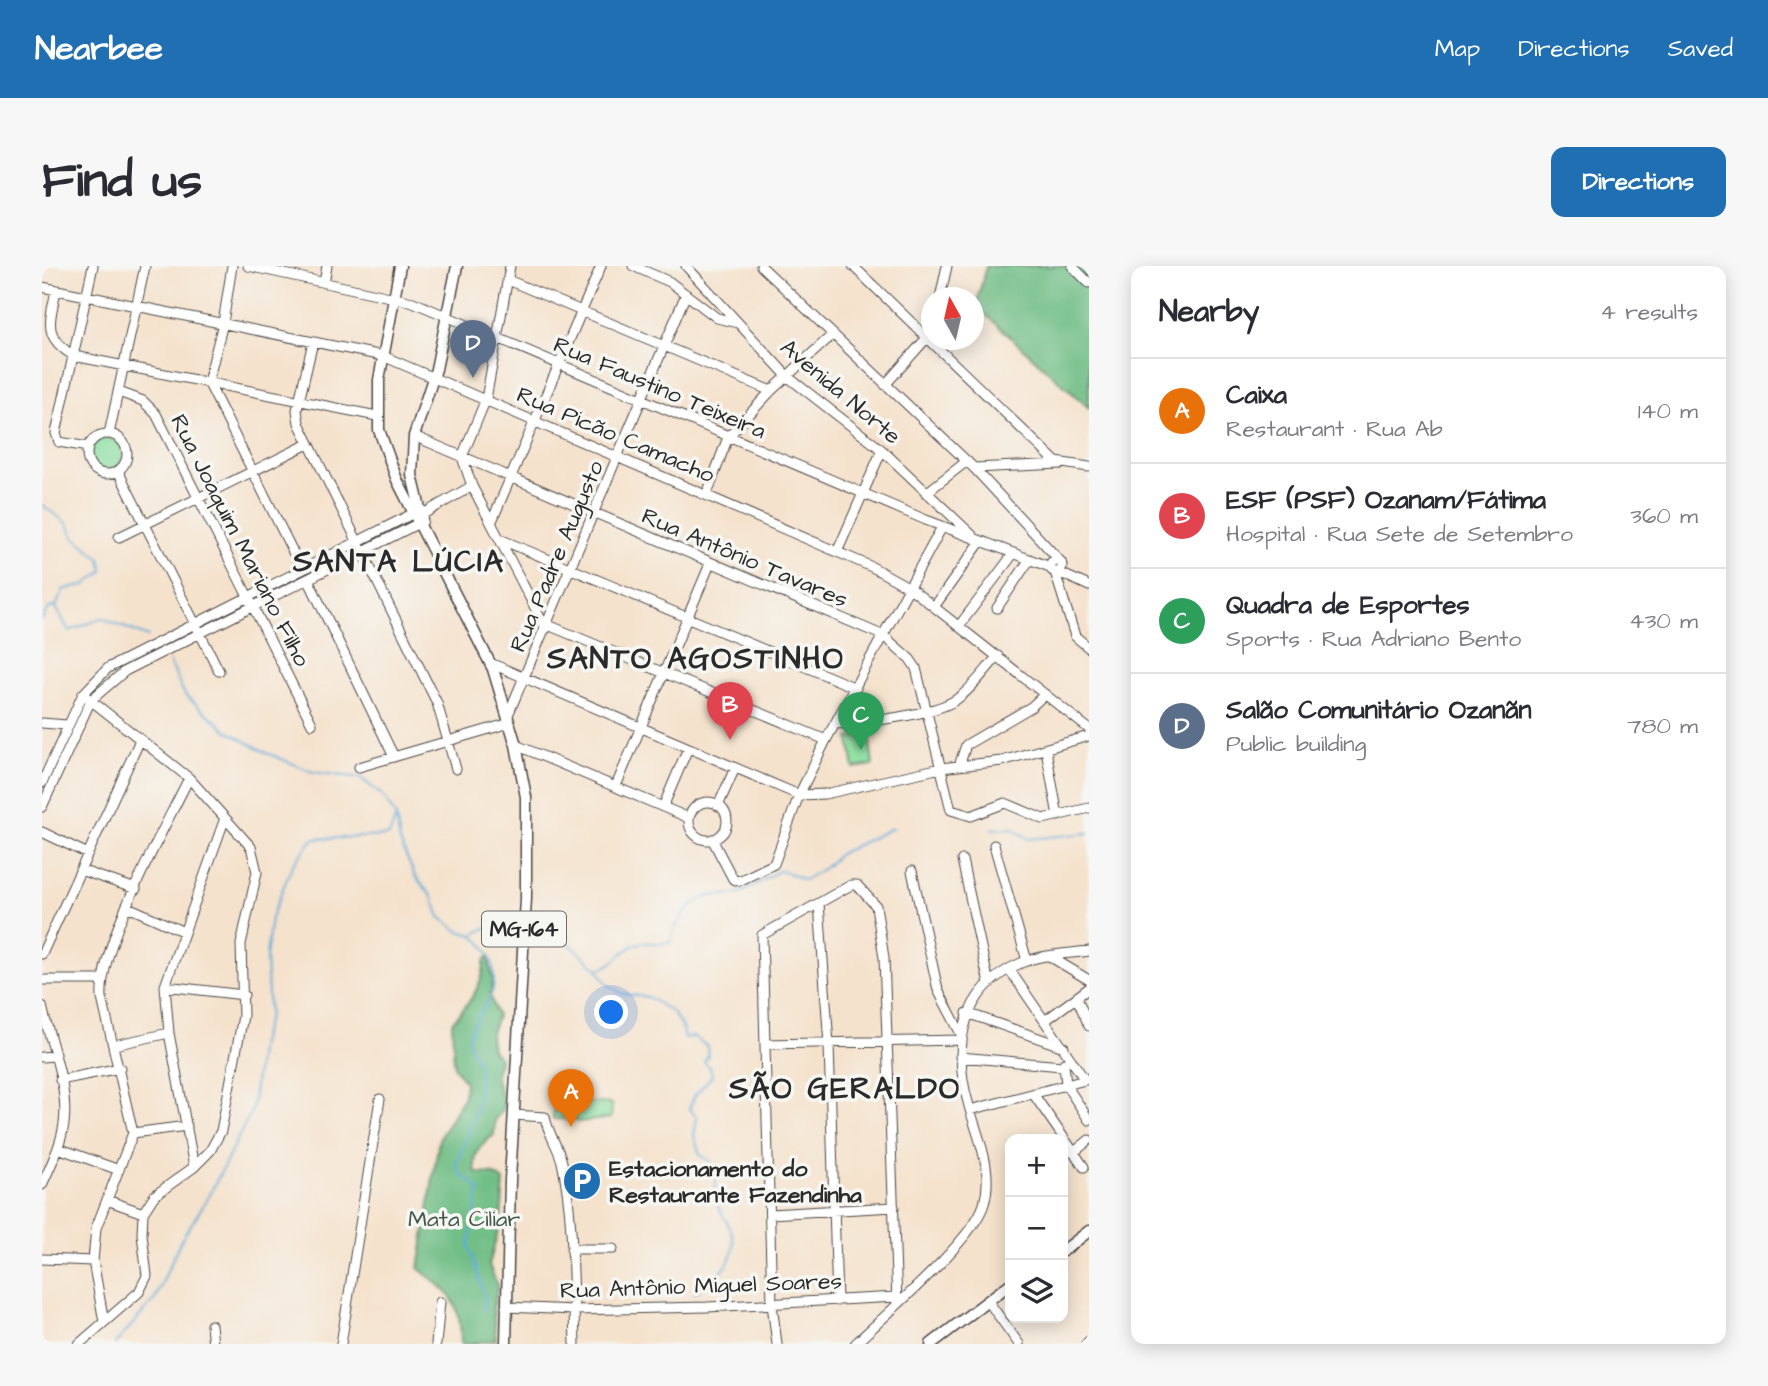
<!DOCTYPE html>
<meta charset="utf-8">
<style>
:root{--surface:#fff;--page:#f7f7f7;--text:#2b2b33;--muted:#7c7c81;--line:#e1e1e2;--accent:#1f6fb2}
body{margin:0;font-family:"Architects Daughter",sans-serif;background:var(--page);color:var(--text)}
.controls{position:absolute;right:21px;bottom:21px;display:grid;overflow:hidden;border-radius:14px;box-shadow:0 4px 18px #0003}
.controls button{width:63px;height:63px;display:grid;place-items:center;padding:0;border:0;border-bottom:2px solid var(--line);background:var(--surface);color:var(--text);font:35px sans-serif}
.compass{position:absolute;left:879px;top:21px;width:63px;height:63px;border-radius:50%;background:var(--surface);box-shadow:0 4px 18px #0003;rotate:352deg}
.you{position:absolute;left:570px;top:747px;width:24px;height:24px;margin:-18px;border:5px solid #fff;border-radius:50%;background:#1a73e8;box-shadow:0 0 0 10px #1a73e833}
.badge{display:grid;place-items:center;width:46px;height:46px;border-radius:50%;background:var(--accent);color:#fff;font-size:23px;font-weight:700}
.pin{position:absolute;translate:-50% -58px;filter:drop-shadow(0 2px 4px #0008)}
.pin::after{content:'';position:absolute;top:37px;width:24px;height:21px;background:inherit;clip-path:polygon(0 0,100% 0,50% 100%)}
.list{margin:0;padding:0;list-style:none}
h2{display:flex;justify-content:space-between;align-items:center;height:91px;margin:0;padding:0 28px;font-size:30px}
h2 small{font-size:23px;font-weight:400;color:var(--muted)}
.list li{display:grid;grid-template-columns:46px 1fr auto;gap:21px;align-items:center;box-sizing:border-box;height:105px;padding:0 28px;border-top:2px solid var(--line)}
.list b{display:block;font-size:26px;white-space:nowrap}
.list p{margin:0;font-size:23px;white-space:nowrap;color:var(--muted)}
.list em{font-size:23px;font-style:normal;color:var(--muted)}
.icon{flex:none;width:38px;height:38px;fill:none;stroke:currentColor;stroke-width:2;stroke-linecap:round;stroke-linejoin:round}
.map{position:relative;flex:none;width:1047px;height:1078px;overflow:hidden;border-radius:14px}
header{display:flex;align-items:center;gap:42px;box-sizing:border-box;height:98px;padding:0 35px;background:var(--accent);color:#fff}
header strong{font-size:33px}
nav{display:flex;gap:38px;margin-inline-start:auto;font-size:24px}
.intro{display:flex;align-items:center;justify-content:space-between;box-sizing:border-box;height:168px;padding:0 42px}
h1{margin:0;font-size:49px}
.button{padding:18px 32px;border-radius:14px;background:var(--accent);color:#fff;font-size:24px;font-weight:700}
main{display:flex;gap:42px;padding:0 42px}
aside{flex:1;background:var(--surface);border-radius:14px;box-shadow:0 4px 18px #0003}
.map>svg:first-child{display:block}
.green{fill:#8cdfa0;stroke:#5c8566;stroke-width:2}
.forest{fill:#71be86;stroke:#4e7458;stroke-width:2}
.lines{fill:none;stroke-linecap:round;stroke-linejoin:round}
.stream{stroke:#60abd8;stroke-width:2}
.minor-casing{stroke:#494643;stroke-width:11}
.major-casing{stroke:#494643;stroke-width:13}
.minor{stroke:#fff;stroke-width:9}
.major{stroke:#fff;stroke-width:10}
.labels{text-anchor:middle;stroke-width:7;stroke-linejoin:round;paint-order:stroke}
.shield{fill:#f6f6f2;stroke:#686867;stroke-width:2}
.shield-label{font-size:21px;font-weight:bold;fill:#2b2b2b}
.street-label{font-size:23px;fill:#2b2b2b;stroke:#f6f6f2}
.poi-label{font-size:23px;font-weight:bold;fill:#2b2b2b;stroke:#f6f6f2;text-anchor:start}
.park-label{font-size:23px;fill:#435848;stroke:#f6f6f2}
.district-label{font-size:30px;font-weight:bold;letter-spacing:2px;fill:#2b2b2b;stroke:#f6f6f2}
</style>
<header>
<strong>Nearbee</strong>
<nav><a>Map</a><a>Directions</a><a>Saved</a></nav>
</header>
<div class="intro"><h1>Find us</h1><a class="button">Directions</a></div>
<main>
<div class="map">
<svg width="1047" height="1078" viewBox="0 0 1047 1078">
<rect width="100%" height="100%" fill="#f6f6f2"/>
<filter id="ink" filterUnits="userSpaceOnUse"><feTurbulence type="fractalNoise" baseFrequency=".0143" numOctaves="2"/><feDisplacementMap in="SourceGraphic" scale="14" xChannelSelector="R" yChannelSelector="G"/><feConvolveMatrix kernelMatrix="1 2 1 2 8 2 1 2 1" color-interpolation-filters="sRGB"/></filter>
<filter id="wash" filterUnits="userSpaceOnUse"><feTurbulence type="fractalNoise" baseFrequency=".00686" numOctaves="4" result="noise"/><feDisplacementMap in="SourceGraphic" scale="28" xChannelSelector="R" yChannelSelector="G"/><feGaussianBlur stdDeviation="1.57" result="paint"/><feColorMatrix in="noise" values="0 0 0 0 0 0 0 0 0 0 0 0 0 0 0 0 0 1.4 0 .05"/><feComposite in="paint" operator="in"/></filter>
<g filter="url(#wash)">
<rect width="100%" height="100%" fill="#f5e2cc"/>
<!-- green -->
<path class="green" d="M49 188a16 16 0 1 1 32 0a16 16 0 1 1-32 0Z
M827,469L831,499L812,502L807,472Z
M512,834L570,838L569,852L536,856L532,853H511Z"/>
<!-- forest -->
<path class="forest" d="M944,0H1047V142L934,40Z
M446,691L451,715L448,729L455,750L448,770L450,784L457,791C457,797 454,803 454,809C453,827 472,835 453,853L452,869C437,880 430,888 434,907L451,908L462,915L459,954L447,999L456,1021L451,1042L454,1074L423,1078L419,1077C419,1035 409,1027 377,1003L397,873L422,830L423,816L412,801L410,756C425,740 443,718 442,695Z"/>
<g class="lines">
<!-- stream -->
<path class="stream" d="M0,239L25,257L32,271L58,292L61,305L42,320L22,323L14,340
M14,341L27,365L60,352L106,371
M0,354L6,343L13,340
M127,395L143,429L187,466L225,487L271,506L319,512L342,531L354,551L358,576L373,610L391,632L398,651L417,665L431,669L451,658L477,656
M950,563L970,562L987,573L1047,567
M491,655L516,662L521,672L556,703L565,718L581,728L606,731L630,746L640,761L642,772L652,771L665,780L666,789L662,796L668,801L670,810L653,829L647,843L655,851L652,870L658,889C685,903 669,913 675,936C678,948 689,959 691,971C695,999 672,1015 652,1027
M431,669C442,679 448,686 451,701C458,734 434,743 426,773C428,784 436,792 437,803C439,839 428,866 414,898L419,910L429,915L437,924L427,980L442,1028V1044
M557,703C573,700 580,683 595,678C606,674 618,680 629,676C631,658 648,637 665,631C675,628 687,630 697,627C713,622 725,609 740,604L762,614L782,602L797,588L850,562
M73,1078L113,1033L138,976L167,930L210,844L218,777L227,748L224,691L229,652L250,600L271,573L347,570L354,551"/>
</g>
</g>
<g filter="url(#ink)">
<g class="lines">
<defs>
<path id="minor" d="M190,0L181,57L166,116L260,304
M206,0L371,36L884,254L1008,301
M468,0L444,133L420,191L430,220L504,363
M591,0L628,16L675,52L696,57
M644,0L746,111L840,184L931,270
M719,0L932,202L1019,296
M811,0L1014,196L1047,201
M1030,0L1047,17
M466,14L729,125
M282,17L285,0
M0,21L341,90L830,301L868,322L1047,463
M14,24C8,56 0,71 32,90L335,150
M898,32L905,0
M271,76L255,144L257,157L395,437L414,503
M843,119L890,66
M77,126L101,135L114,148L270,458
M67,168L103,0
M45 188a20 20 0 1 1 40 0a20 20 0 1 1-40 0Z
M372,170L842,370L868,393L874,402L909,544L929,550L963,537L1001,553L1047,542
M46,181L17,176L14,167L51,0
M932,202L1019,198
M76,205L177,405
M884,227L925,195
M665,228L686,171L729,125L789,70
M376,251L430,220
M450,255L559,0
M77,271L266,178
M460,274L814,422
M796,284L840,184
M1008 300a6 6 0 1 1 12 0a6 6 0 1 1-12 0Z
M1013,306L1033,370L1047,382
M1016,306L1047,320
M266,313L352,491
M892,341L939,275
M955,342L988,293
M506,359L784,474
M917,360L972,287
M448,397L757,529L783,528L899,502L960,495L1047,470
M466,449L644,28
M0,457L25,459
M793,458C821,457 893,449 915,433C931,422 943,404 956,390
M474,479L647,552
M1004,484L1016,550
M917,500L924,479L989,441L1003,428
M317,501L468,457
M0,517L41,428L66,402L376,245
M574,520L668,298
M647 555a19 19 0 1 1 38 0a19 19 0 1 1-38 0Z
M676,540L693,502
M0,541L49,434L83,405L381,255
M621,541L646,482
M0,566L46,588
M670,573L691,613L697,615L732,598L757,529L784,474L900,261
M952,579L985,695
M920,594L947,718
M38,604L94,623
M870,605L896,724L919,768
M777,637L787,779L795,1035
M86,641L142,666
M0,688L98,474
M1007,690L1047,714
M967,703L1043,814
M0,714H59
M123,720L202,729
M1035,732L1047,760
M0,740C8,777 27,821 22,858C19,879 9,899 0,919
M925,747L1022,781
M1004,754L1047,722
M724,778L919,774
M72,779L127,767
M0,791L11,790
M918,791L1020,800
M1022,797L1024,819L1047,854
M18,814L78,802
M992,829L1042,901
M928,844L1047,813
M472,849L503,851C506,868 516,880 520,896C532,950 531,1022 533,1078
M91,867L145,860
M16,882L77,904
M1031,887L1047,874
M152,901L127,767L123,720L183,552
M65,934L101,947
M728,948L852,941
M529,983H571
M0,993L51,995
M946,1035L977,1078
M464,1041L532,1044L665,1041L855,1031
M62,1056L51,995L54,962L91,867L60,732C56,680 122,563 147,512
M169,1059L171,1078
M37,1078L97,1026L105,1010L100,968L101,947L112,930L152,901L168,885L179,865L201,750L199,678L215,606L209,581L147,512L41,428
M299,1078L338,833
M394,1078L398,1036
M735,1078L730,1038L720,669L809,619H815L834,640L842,692L855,1037
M813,1078C844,1048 931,975 942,938C952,904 936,872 927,840C910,782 918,723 979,697C1000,688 1025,688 1047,685
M1044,1078L1047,1075"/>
<path id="major" d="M358,0L337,114V164L355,214L451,403L474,479L484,531V632L468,914L464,1078
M380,251L370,209L372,170L394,103L415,0
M1021,985L1047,965
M889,1078L968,1018"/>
</defs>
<!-- minor casing -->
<use href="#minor" class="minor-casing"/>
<!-- major casing -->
<use href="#major" class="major-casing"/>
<!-- minor -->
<use href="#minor" class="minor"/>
<!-- major -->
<use href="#major" class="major"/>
</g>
</g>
<!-- icons -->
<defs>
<symbol id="parking-disc" viewBox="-11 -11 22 22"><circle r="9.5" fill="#1f6fb2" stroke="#f6f6f2"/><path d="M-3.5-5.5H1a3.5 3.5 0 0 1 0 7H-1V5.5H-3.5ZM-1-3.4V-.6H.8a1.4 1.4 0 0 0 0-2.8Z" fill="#fff"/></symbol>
</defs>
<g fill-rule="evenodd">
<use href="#parking-disc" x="518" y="893" width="44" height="44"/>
</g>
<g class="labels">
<!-- shield labels -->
<rect class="shield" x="440" y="645.5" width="84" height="35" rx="5"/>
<g class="shield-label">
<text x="482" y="670">MG-164</text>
</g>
<!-- street labels -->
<g class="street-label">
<text transform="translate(618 121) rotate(23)" y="8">Rua Faustino Teixeira</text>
<text transform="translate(799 125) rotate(40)" y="8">Avenida Norte</text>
<text transform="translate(574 168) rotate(23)" y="8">Rua Picão Camacho</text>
<text transform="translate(199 274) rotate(63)" y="8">Rua Joaquim Mariano Filho</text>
<text transform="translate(514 290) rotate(-67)" y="8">Rua Padre Augusto</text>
<text transform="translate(703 291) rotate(23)" y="8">Rua Antônio Tavares</text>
<text transform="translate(659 1019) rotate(-2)" y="8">Rua Antônio Miguel Soares</text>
</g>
<!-- poi labels -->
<g class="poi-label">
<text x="567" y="910">Estacionamento do<tspan x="567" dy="26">Restaurante Fazendinha</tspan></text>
</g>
<!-- park labels -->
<g class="park-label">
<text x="422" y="960">Mata Ciliar</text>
</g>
<!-- district labels -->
<g class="district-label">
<text x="357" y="305">SANTA LÚCIA</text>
<text x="654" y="402">SANTO AGOSTINHO</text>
<text x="803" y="832">SÃO GERALDO</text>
</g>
</g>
</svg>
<div class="controls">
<button>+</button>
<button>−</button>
<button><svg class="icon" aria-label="layers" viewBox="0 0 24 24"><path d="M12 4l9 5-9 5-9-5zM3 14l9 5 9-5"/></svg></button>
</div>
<svg class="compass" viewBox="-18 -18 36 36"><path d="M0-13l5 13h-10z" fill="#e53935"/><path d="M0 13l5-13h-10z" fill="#7c7c81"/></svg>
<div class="you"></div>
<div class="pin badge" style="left:529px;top:861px;background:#e8710a">A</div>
<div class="pin badge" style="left:688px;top:474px;background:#e0444e">B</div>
<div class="pin badge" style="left:819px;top:484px;background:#2e9e5b">C</div>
<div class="pin badge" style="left:431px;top:112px;background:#5c6f8a">D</div>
</div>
<aside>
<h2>Nearby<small>4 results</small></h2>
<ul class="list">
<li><span class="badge" style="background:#e8710a">A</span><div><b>Caixa</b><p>Restaurant · Rua Ab</p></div><em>140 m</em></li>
<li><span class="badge" style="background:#e0444e">B</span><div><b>ESF (PSF) Ozanam/Fátima</b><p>Hospital · Rua Sete de Setembro</p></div><em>360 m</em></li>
<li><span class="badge" style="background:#2e9e5b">C</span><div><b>Quadra de Esportes</b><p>Sports · Rua Adriano Bento</p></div><em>430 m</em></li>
<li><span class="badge" style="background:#5c6f8a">D</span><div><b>Salão Comunitário Ozanãn</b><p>Public building</p></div><em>780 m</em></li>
</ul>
</aside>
</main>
